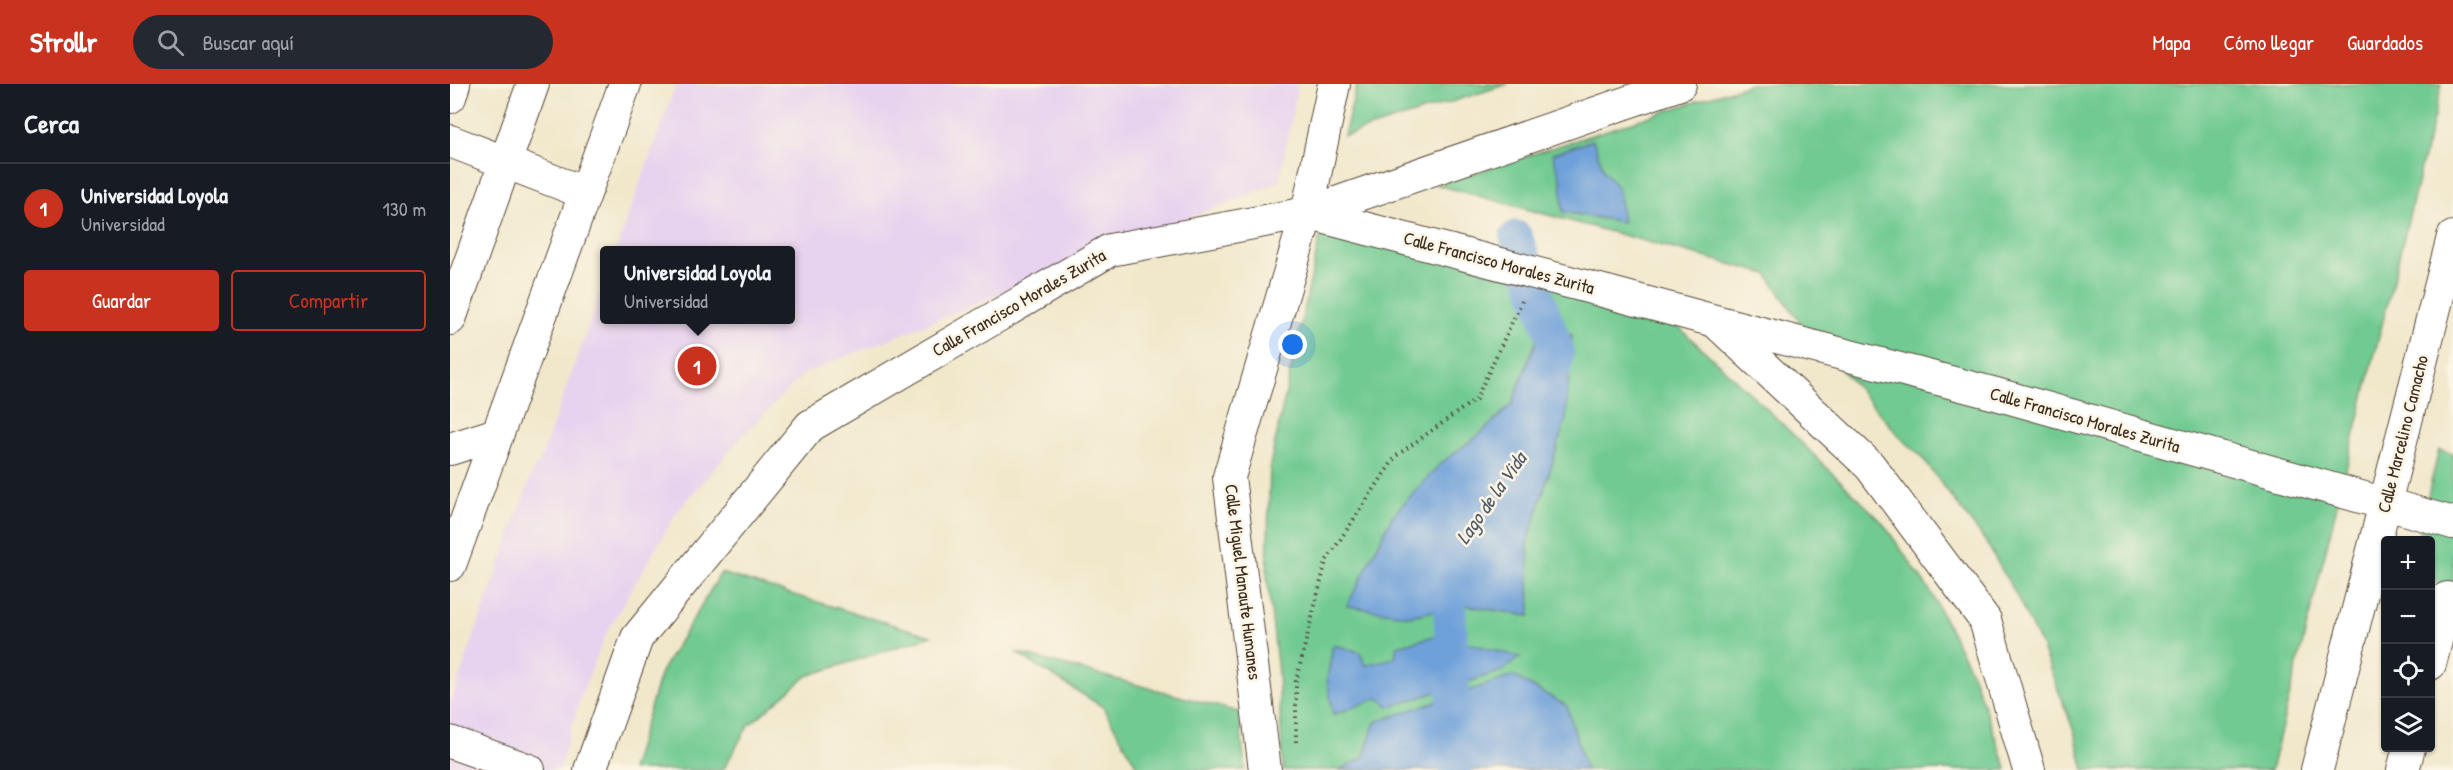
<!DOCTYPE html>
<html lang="es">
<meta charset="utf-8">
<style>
:root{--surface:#171b24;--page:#242831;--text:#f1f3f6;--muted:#9ea1a6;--line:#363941;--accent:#c8321e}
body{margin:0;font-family:"Patrick Hand",sans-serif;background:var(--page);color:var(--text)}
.controls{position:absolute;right:18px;bottom:18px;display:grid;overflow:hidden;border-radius:6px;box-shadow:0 2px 4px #0004}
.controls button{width:54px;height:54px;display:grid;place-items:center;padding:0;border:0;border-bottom:2px solid var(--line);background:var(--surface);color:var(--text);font:30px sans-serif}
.you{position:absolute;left:843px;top:261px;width:21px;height:21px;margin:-15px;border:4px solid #fff;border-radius:50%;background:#1a73e8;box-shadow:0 0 0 9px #1a73e833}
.badge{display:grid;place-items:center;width:39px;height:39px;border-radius:50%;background:var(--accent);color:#fff;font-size:20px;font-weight:700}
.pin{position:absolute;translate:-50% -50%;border:3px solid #fff;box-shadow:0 2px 6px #0006}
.popup{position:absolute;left:150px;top:162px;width:195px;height:78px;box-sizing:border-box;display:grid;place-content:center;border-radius:6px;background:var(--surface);filter:drop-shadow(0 2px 4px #0005);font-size:20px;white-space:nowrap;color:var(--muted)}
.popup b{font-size:22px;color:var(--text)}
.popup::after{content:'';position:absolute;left:50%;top:100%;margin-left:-12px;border:12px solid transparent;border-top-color:var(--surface)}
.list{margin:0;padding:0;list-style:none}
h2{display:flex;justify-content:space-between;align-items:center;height:78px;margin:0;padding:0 24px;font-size:26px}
h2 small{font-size:20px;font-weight:400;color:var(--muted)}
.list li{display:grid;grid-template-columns:39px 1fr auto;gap:18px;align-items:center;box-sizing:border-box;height:90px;padding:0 24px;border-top:2px solid var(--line)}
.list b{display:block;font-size:22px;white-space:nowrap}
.list p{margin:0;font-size:20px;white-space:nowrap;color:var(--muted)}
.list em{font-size:20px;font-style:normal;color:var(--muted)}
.actions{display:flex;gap:12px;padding:18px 24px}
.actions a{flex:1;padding:14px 0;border:2px solid var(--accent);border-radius:6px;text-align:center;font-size:21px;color:var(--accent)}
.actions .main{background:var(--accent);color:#fff}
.icon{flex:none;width:33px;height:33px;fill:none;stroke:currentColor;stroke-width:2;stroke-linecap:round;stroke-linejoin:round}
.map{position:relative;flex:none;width:2003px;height:686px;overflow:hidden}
header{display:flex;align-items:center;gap:36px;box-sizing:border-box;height:84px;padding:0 30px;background:var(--accent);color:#fff}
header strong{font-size:28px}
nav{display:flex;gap:33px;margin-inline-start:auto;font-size:21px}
.search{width:420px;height:54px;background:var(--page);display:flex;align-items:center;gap:15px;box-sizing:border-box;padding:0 21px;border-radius:33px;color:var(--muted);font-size:22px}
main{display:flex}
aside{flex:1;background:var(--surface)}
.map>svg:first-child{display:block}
.built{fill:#e7d2ef}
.green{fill:#71ca91;stroke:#567a58;stroke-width:1.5}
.water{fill:#6ea0d9;stroke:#54657c;stroke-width:1.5}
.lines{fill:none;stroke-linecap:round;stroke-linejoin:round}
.canal{stroke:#6ea0d9;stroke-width:33}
.minor-casing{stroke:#564638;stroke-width:34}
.path{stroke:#564638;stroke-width:4;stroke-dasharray:1.5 4.5;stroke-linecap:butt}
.minor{stroke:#fff;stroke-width:32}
.minor-bridge-casing{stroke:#564638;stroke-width:34;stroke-linecap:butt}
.minor-bridge{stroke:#fff;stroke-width:32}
.labels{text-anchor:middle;stroke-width:5;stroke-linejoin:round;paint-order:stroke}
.street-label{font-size:18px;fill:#3b2a1e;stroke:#fcf5e5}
.water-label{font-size:20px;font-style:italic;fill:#4f5969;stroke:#fcf5e5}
</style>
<header>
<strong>Strollr</strong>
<div class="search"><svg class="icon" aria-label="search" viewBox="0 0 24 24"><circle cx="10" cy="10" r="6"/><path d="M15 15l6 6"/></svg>Buscar aquí</div>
<nav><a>Mapa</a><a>Cómo llegar</a><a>Guardados</a></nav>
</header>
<main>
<aside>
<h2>Cerca<small></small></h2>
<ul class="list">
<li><span class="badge">1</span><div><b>Universidad Loyola</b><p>Universidad</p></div><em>130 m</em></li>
</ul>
<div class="actions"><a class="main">Guardar</a><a>Compartir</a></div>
</aside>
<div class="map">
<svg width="2003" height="686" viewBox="0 0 2003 686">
<rect width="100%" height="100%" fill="#fcf5e5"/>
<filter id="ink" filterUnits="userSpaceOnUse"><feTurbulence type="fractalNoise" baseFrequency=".0167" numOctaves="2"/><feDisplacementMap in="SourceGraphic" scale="12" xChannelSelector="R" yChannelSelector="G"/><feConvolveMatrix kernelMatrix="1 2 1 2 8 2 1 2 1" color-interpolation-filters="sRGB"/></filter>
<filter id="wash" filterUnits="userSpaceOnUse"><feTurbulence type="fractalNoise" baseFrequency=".008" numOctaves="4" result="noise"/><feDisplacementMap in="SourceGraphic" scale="24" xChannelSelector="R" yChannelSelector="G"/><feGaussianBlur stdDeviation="1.35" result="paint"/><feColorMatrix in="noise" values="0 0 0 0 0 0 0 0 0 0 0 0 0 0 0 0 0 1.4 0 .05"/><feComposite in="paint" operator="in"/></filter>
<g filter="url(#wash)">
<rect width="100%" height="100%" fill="#f1e8cc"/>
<!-- built -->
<path class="built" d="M226,0H848L829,98L355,289L295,349L227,428L158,546L132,608L109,686H0V620L84,384L88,382L154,199V236H340V166H166Z"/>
<!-- green -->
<path class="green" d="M907,0H1058L894,52Z
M1300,0H1992L1821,686H1634L1625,650L1592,564L1566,511L1536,458L1470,371L1452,355L1349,237L1317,190L987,101Z
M877,121L1210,226L1314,322L1432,438L1480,507L1522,589L1557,686H833L828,589L817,491L820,381Z
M1989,366L2003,370V503L1981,497L1980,457H1967Z
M271,489L481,552L357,592L298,642L273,686H181L211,588Z
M565,568L789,628L795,686H689L653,623Z"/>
<!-- water -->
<path class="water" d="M1143,56L1154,87L1168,104L1173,138L1113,128L1111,96L1102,70Z
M1093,239L1122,251L1116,334L1078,458L1080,532L1013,521L960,532L897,522L943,431L991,379L1030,350L1062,320Z
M989,551L1070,573L1052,587L940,623L928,614L883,631L877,595L883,561L910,568L915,581L945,574L947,562Z
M1063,592L1117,622L1136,686H889L913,674L925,638Z"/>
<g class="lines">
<!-- canal -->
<path class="canal" d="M1066,153L1108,267L1105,284
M998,478L1006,686"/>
</g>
</g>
<g filter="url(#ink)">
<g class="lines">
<defs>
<path id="minor" d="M0,13L4,0
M0,57L135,109
M857,129L1230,0
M1157,208L1265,237L1420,382L1535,536L1579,686
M0,235L83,0
M1265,237L1546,310L2003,439
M0,365L47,350
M0,481L175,0
M1980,580L1997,514L2003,515
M0,658L79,686
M140,686L187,554L360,342L660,166L857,129L1001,167
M815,686L779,393L857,129L884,0
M1867,686L2003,153
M1953,686L1959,664"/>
</defs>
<!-- minor casing -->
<use href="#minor" class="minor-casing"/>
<!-- path -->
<path class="path" d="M846,658V597L876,477L946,372L1026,315L1072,217"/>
<!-- minor -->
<use href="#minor" class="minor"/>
<defs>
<path id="minor-bridge" d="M1001,167L1157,208"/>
</defs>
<!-- minor-bridge casing -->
<use href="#minor-bridge" class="minor-bridge-casing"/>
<!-- minor-bridge -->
<use href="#minor-bridge" class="minor-bridge"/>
</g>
</g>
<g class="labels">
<!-- street labels -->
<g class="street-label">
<text transform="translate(1049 179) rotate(15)" y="6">Calle Francisco Morales Zurita</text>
<text transform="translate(569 219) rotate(-30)" y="6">Calle Francisco Morales Zurita</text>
<text transform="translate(1635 336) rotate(16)" y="6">Calle Francisco Morales Zurita</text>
<text transform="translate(1953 350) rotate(-76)" y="6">Calle Marcelino Camacho</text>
<text transform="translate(793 498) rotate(83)" y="6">Calle Miguel Manaute Humanes</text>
</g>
<!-- water labels -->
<g class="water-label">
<text transform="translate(1041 414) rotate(-55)" y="7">Lago de la Vida</text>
</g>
</g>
</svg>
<div class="controls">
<button>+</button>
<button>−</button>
<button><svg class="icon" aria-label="locate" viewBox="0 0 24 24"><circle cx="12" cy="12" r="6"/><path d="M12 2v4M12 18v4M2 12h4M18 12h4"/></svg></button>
<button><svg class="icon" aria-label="layers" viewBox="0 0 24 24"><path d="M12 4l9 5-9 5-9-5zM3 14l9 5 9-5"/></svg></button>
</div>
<div class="you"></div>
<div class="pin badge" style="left:247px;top:282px">1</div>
<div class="popup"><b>Universidad Loyola</b>Universidad</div>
</div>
</main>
